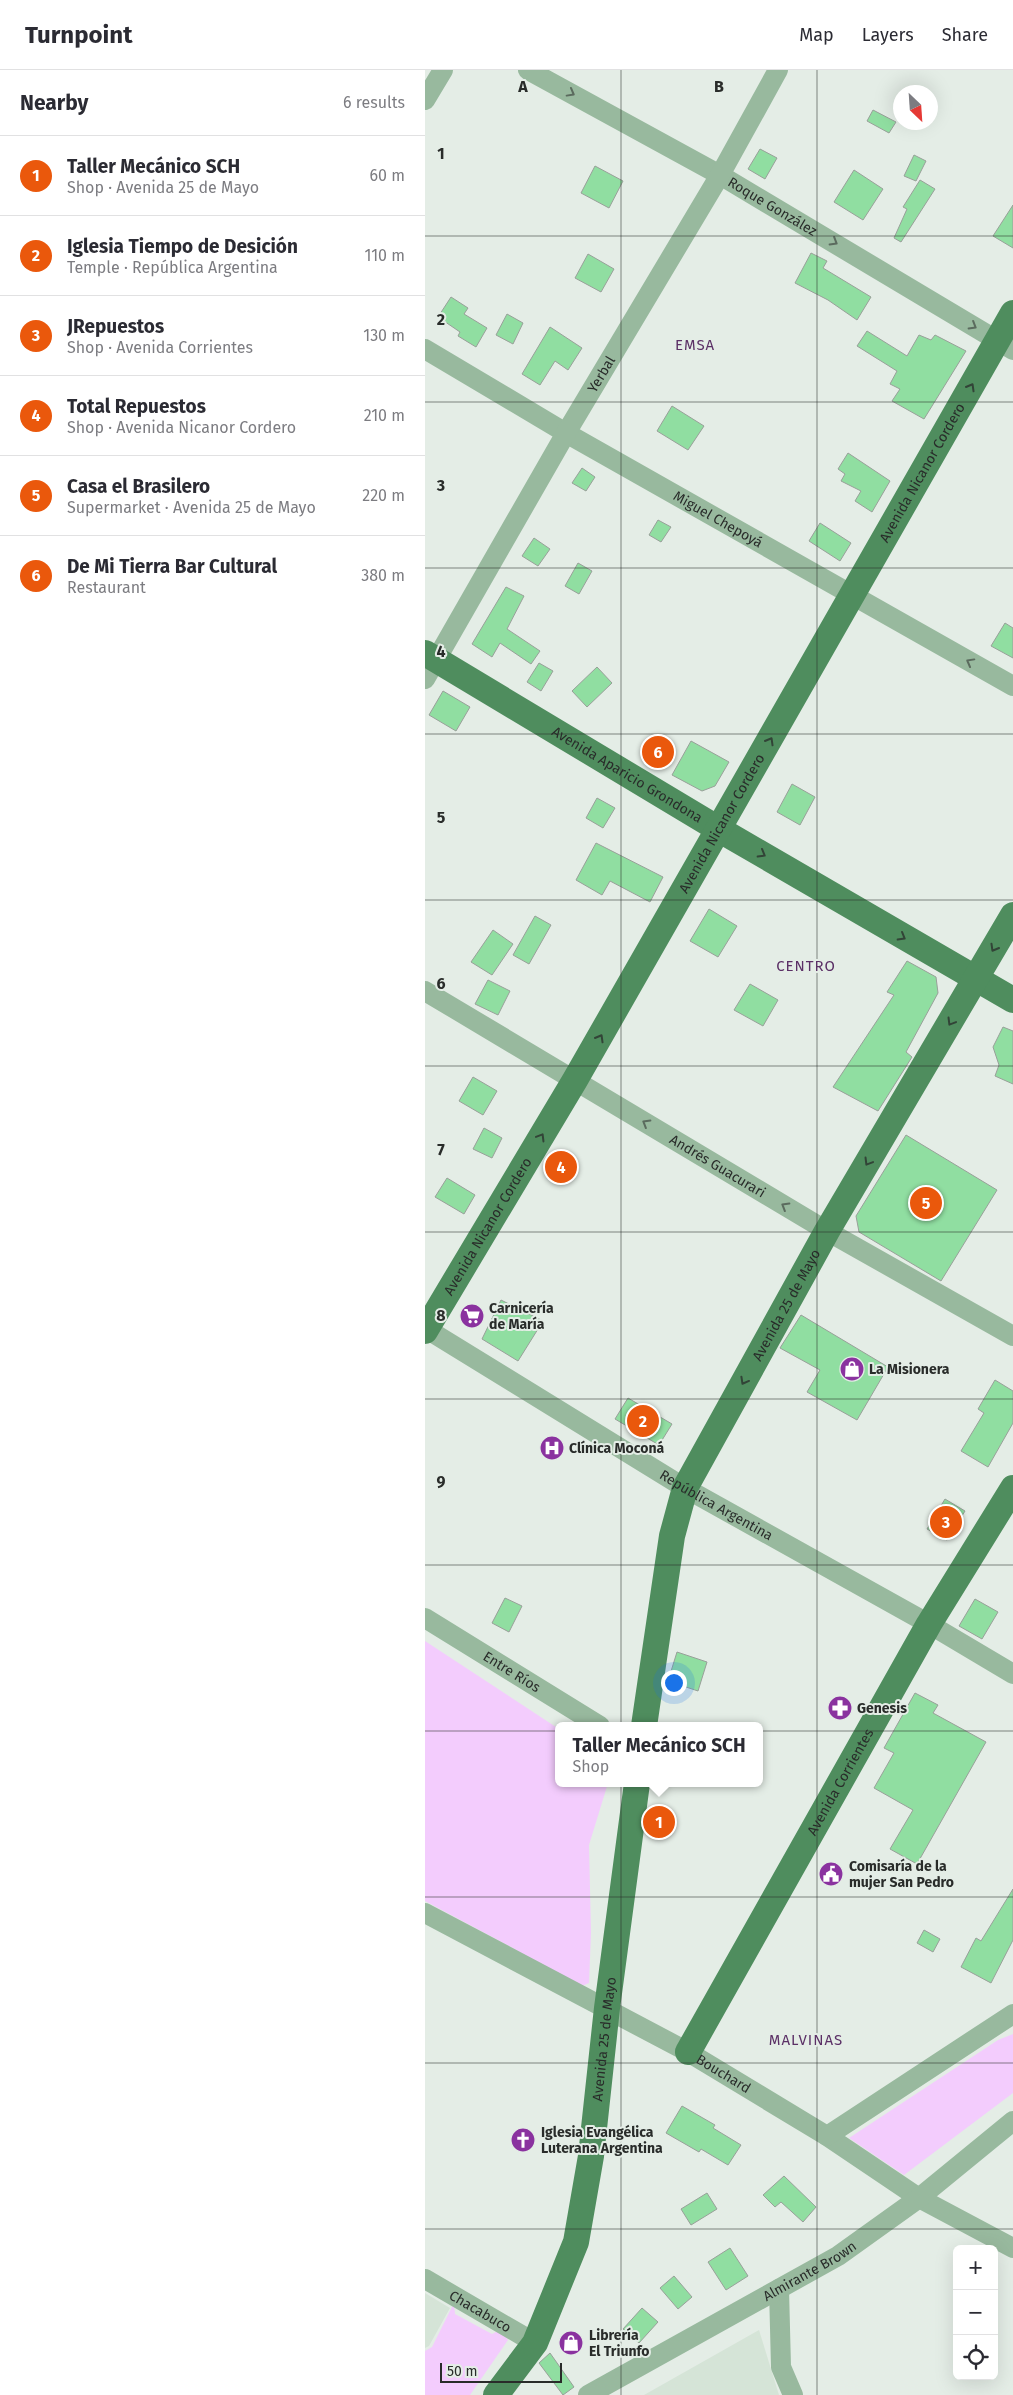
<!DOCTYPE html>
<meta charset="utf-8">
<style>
:root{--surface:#fff;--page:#f2f2f3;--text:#2b2b33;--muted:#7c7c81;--line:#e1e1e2;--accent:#ea580c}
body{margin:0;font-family:"Fira Sans",sans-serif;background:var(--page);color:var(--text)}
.controls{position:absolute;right:15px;bottom:15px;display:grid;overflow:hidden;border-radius:8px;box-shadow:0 5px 20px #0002}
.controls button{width:45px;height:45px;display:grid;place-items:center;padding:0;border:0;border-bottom:1px solid var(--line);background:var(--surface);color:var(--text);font:25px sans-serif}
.compass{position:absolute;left:468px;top:15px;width:45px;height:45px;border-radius:50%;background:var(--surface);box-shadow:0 5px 20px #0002;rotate:155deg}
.scale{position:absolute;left:15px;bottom:12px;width:122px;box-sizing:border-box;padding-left:5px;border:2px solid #292c2a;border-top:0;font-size:14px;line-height:18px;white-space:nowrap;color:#292c2a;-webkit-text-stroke:4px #e4ede6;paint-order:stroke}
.you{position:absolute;left:248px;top:1612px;width:18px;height:18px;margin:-12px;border:4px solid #fff;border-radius:50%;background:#1a73e8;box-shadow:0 0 0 8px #1a73e833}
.badge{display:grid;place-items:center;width:32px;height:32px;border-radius:50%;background:var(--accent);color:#fff;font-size:16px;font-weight:700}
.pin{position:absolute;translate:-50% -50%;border:2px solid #fff;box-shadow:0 1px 5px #0006}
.popup{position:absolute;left:130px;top:1652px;width:208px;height:65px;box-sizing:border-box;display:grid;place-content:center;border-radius:8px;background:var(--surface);filter:drop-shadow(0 1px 4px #0005);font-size:16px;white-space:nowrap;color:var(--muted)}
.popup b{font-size:19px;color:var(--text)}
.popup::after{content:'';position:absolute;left:50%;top:100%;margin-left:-10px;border:10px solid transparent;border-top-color:var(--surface)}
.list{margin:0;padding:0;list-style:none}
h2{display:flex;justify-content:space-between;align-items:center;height:65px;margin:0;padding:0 20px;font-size:21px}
h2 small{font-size:16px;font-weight:400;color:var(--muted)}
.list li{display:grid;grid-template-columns:32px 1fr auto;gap:15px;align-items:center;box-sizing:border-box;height:80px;padding:0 20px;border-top:1px solid var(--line)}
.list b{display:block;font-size:19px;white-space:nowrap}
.list p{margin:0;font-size:16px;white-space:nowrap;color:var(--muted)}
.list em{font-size:16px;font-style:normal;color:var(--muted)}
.icon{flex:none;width:28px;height:28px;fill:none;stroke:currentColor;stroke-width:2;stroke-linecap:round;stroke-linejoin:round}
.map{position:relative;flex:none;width:588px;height:2325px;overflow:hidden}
header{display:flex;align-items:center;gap:30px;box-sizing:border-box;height:70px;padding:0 25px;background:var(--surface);border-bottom:1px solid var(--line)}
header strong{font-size:24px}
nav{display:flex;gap:28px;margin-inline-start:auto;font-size:18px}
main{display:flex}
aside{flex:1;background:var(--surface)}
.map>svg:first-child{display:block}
.built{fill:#d5e4d7}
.green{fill:#f3ccfd}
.building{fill:#90dea1;stroke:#98a099}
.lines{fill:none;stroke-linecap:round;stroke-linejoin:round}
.minor{stroke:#98b99e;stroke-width:20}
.major{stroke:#4f8d5e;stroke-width:26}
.oneway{stroke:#5b6b5e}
.oneway2{stroke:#324437}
.grid{fill:none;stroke:#292c2a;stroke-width:1;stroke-opacity:0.55}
.labels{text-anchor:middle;stroke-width:4;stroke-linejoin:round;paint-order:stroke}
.street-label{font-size:14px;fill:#292c2a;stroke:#e4ede6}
.poi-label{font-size:14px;font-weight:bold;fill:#292c2a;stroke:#e4ede6;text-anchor:start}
.neighbourhood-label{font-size:15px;letter-spacing:1px;fill:#5b3066;stroke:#e4ede6}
.grid-label{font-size:16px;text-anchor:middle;font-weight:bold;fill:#292c2a;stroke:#e4ede6;stroke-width:4;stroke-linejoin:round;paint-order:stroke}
</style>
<header>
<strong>Turnpoint</strong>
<nav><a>Map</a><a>Layers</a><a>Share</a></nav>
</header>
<main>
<aside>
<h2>Nearby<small>6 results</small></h2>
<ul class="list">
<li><span class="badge">1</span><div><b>Taller Mecánico SCH</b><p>Shop · Avenida 25 de Mayo</p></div><em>60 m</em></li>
<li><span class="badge">2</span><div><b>Iglesia Tiempo de Desición</b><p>Temple · República Argentina</p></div><em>110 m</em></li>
<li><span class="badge">3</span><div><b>JRepuestos</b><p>Shop · Avenida Corrientes</p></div><em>130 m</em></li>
<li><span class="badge">4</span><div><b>Total Repuestos</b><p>Shop · Avenida Nicanor Cordero</p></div><em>210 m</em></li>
<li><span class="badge">5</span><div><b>Casa el Brasilero</b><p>Supermarket · Avenida 25 de Mayo</p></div><em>220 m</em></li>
<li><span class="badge">6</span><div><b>De Mi Tierra Bar Cultural</b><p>Restaurant</p></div><em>380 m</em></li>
</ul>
</aside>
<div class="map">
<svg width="588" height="2325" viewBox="0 0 588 2325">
<rect width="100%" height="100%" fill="#e4ede6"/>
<!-- built -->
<path class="built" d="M0,2223L25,2238L4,2276L0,2278Z
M334,2260L354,2325H219Z"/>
<!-- green -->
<path class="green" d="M0,1571L134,1659V1713H183L164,1775L166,1863L164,1913L152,1918L88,1878L0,1831Z
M588,1964V2023L479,2105L424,2068L573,1970Z
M29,2233L30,2244L67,2264L75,2260L83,2270L45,2325H0V2281L7,2277Z"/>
<!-- building -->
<path class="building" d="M448,40L471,52L464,63L442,51Z
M335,79L352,88L340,109L323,99Z
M489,85L501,91L491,111L479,106Z
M170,96L198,111L184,138L156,123Z
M429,100L458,119L438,150L409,132Z
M495,110L510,119L476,172L469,168L482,139L478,137Z
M588,135V178L568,166Z
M386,183L402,191L398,198L446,227L432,250L403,230L370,213Z
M163,184L189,199L176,222L150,208Z
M26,227L43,238L39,244L62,258L51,277L33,266L35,262L13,247Z
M82,244L98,253L88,274L71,265Z
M125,257L157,278L143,300L130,291L115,315L97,304Z
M442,261L482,286L494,265L506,270L510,265L541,281L499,349L467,331L475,319L465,314L472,301L432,276Z
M247,336L279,356L263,380L232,361Z
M423,383L465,411L447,442L430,431L436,421L416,411L420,404L413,399Z
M157,398L170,407L161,421L147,413Z
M233,450L246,457L236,472L224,465Z
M395,453L426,473L415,491L384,471Z
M109,468L125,479L113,496L97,486Z
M153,493L167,501L154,524L140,516Z
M81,517L99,526L82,559L115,581L106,594L75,573L67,587L47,574Z
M580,553L588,558V588L566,576Z
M114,593L128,601L116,621L102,612Z
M172,597L187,613L162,637L147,621Z
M18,621L45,637L31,661L4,645Z
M266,671L304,692L290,716L277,721L247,705Z
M367,714L390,727L375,755L352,742Z
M172,728L190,738L178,758L161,748Z
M171,773L238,807L225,832L185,811L177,825L151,810Z
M284,839L312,856L293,887L265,871Z
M110,846L126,855L104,894L88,885Z
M68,860L88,874L67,905L46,892Z
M482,891L511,907L513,923L481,982L487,987L453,1041L408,1017L469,925L462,922Z
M63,910L85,921L73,945L50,934Z
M325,914L353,930L338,956L309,940Z
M578,957L588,961V1014L570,1006L574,995L568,977Z
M48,1007L72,1021L58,1045L34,1031Z
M59,1058L77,1068L67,1088L48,1079Z
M481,1065L572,1120L516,1211L434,1162L431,1146Z
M22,1108L50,1125L39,1144L10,1127Z
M76,1230L118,1251L93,1291L57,1269Z
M376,1245L463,1297L432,1350L382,1322L395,1300L355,1278Z
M570,1310L588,1321V1353L563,1397L536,1381L559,1343L553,1339Z
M203,1328L247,1354L234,1375L190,1349Z
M520,1429L540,1441L522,1470L502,1459Z
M80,1528L97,1536L84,1562L67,1553Z
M550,1529L573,1542L557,1569L534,1556Z
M252,1582L282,1592L273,1621L243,1611Z
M490,1623L513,1635L508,1643L561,1672L492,1794L465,1779L488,1740L449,1718L469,1683L459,1678Z
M588,1819V1870L566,1913L536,1897L551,1868L556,1871Z
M499,1860L515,1869L508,1882L492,1873Z
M257,2036L290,2055L288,2058L316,2075L303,2095L276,2079L274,2082L241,2063Z
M359,2106L391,2137L378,2152L356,2132L350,2137L338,2125Z
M282,2123L292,2139L266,2155L256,2139Z
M305,2178L323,2206L301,2220L283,2192Z
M249,2206L267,2227L253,2239L235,2218Z
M217,2238L233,2252L214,2273L198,2259Z
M125,2283L149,2317L138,2325L114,2293Z"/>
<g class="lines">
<!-- minor -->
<g class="minor">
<path id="s1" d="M103,0L295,105L588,280"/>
<path d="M0,30L18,0"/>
<path id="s2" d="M0,279L141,363L588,616"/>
<path id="s3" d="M0,609L141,363L295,105L353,0"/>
<path id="s4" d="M0,921L402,1161L588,1266"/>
<path id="s5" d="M0,1258L260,1418L504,1554L588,1604"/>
<path id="s6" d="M0,1548L175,1656"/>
<path id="s7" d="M0,1843L263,1982L402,2066L494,2128L588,2178"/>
<path d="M402,2066L588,1944"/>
<path id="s8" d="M0,2209L110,2273"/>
<path d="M354,2219L356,2297L368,2325"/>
<path id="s9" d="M163,2325L413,2186L494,2128L588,2051"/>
</g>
<!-- major -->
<g class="major">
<path id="s10" d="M0,583L295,760L588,930"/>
<path id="s11" d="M0,1261L150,1010L588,243"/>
<path id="s12" d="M219,1656L247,1466L260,1418L402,1161L588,845"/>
<path id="s13" d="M263,1982L504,1554L588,1418"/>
<path id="s14" d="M71,2325L110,2273L151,2172L166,2086L182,1938L212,1713"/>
</g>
</g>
<!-- one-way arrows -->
<defs><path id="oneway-chevron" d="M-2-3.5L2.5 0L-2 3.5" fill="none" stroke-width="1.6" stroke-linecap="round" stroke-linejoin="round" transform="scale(1.25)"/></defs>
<g class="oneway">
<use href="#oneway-chevron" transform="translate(146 23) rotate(29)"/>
<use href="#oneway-chevron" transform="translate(409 172) rotate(31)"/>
<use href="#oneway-chevron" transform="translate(548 256) rotate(31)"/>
<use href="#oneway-chevron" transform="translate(545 592) rotate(-151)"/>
<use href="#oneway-chevron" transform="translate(221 1053) rotate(-149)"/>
<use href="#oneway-chevron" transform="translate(360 1136) rotate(-149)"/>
</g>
<g class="oneway2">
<use href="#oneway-chevron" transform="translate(546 317) rotate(-60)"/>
<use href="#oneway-chevron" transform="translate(345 671) rotate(-60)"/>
<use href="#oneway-chevron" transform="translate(337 784) rotate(30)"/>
<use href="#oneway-chevron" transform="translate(477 867) rotate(30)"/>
<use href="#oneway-chevron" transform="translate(569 878) rotate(120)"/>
<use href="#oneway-chevron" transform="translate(526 952) rotate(121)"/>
<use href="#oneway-chevron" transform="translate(175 968) rotate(-60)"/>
<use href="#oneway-chevron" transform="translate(116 1067) rotate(-59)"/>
<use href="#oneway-chevron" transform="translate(443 1092) rotate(121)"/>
<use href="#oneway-chevron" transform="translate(319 1311) rotate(119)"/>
</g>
<!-- grid -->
<path class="grid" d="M196,0V2325M392,0V2325M0,166H588M0,332H588M0,498H588M0,664H588M0,830H588M0,996H588M0,1162H588M0,1329H588M0,1495H588M0,1661H588M0,1827H588M0,1993H588M0,2159H588"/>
<!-- icons -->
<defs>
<symbol id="supermarket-disc" viewBox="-11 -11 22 22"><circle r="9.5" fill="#8a329f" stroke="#e4ede6"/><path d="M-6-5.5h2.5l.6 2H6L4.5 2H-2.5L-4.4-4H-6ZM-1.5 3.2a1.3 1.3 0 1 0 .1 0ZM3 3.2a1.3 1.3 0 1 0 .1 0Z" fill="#fff"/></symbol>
<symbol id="shop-disc" viewBox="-11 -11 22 22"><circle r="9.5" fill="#8a329f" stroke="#e4ede6"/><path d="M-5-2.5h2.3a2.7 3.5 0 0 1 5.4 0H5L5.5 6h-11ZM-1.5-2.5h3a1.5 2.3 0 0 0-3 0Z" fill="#fff"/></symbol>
<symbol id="hospital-disc" viewBox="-11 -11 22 22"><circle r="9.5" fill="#8a329f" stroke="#e4ede6"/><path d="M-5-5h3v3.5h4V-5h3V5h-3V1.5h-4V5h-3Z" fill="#fff"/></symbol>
<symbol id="pharmacy-disc" viewBox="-11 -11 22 22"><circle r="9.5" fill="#8a329f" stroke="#e4ede6"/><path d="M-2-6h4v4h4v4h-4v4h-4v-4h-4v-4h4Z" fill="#fff"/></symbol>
<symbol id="civic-disc" viewBox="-11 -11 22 22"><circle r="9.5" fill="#8a329f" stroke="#e4ede6"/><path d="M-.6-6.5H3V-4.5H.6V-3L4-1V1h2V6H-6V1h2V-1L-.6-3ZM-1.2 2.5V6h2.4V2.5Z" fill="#fff"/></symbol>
<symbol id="church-disc" viewBox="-11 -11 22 22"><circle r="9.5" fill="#8a329f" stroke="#e4ede6"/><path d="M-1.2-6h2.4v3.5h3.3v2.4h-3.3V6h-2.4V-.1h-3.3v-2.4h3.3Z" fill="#fff"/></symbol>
</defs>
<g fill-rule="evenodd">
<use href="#supermarket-disc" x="33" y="1232" width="28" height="28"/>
<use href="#shop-disc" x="413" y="1285" width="28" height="28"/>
<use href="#hospital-disc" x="113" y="1364" width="28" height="28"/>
<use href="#pharmacy-disc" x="401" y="1624" width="28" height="28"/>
<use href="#civic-disc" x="392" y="1790" width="28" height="28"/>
<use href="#church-disc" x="84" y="2056" width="28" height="28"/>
<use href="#shop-disc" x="132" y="2259" width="28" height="28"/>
</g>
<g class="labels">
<!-- street labels -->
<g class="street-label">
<text dy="5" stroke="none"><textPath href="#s1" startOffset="280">Roque González</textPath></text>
<text dy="5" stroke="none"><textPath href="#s3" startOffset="352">Yerbal</textPath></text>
<text dy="5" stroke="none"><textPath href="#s11" startOffset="992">Avenida Nicanor Cordero</textPath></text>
<text dy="5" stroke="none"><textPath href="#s2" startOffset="339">Miguel Chepoyá</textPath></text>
<text dy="5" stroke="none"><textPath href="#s10" startOffset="236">Avenida Aparicio Grondona</textPath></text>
<text dy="5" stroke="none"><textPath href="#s11" startOffset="588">Avenida Nicanor Cordero</textPath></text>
<text dy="5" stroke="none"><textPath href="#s4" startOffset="341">Andrés Guacurari</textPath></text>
<text dy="5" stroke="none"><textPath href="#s11" startOffset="122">Avenida Nicanor Cordero</textPath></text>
<text dy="5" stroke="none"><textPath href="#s12" startOffset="451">Avenida 25 de Mayo</textPath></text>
<text dy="5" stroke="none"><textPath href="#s5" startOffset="341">República Argentina</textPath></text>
<text dy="5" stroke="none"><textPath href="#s6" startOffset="102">Entre Ríos</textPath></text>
<text dy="5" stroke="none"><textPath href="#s13" startOffset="310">Avenida Corrientes</textPath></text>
<text dy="5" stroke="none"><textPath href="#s14" startOffset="379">Avenida 25 de Mayo</textPath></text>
<text dy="5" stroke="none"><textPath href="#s7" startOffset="339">Bouchard</textPath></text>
<text dy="5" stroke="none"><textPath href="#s9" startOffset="254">Almirante Brown</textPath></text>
<text dy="5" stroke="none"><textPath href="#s8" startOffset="64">Chacabuco</textPath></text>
</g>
<!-- poi labels -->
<g class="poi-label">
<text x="64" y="1243">Carnicería<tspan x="64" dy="16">de María</tspan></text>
<text x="444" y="1304">La Misionera</text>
<text x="144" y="1383">Clínica Moconá</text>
<text x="432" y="1643">Genesis</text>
<text x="424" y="1801">Comisaría de la<tspan x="424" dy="16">mujer San Pedro</tspan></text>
<text x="116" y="2067">Iglesia Evangélica<tspan x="116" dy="16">Luterana Argentina</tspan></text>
<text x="164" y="2270">Librería<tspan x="164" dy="16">El Triunfo</tspan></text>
</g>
<!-- neighbourhood labels -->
<g class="neighbourhood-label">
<text x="270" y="280">EMSA</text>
<text x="381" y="901">CENTRO</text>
<text x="381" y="1975">MALVINAS</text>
</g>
</g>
<g class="grid-label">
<text x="98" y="22">A</text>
<text x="294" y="22">B</text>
<text x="16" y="89">1</text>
<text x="16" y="255">2</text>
<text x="16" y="421">3</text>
<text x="16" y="587">4</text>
<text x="16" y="753">5</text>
<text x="16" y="919">6</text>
<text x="16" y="1085">7</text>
<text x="16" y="1251">8</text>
<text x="16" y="1417">9</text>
</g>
</svg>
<div class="controls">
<button>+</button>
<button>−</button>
<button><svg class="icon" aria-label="locate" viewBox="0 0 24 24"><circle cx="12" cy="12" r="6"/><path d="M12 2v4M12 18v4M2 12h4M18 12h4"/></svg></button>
</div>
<svg class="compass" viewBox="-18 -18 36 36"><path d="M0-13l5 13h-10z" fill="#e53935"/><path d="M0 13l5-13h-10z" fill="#7c7c81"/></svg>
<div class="scale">50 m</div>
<div class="you"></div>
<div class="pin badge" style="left:234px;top:1752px">1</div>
<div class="popup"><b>Taller Mecánico SCH</b>Shop</div>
<div class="pin badge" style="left:218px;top:1351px">2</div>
<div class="pin badge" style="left:521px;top:1452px">3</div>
<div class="pin badge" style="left:136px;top:1097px">4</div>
<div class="pin badge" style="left:501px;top:1133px">5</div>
<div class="pin badge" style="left:233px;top:682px">6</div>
</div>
</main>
